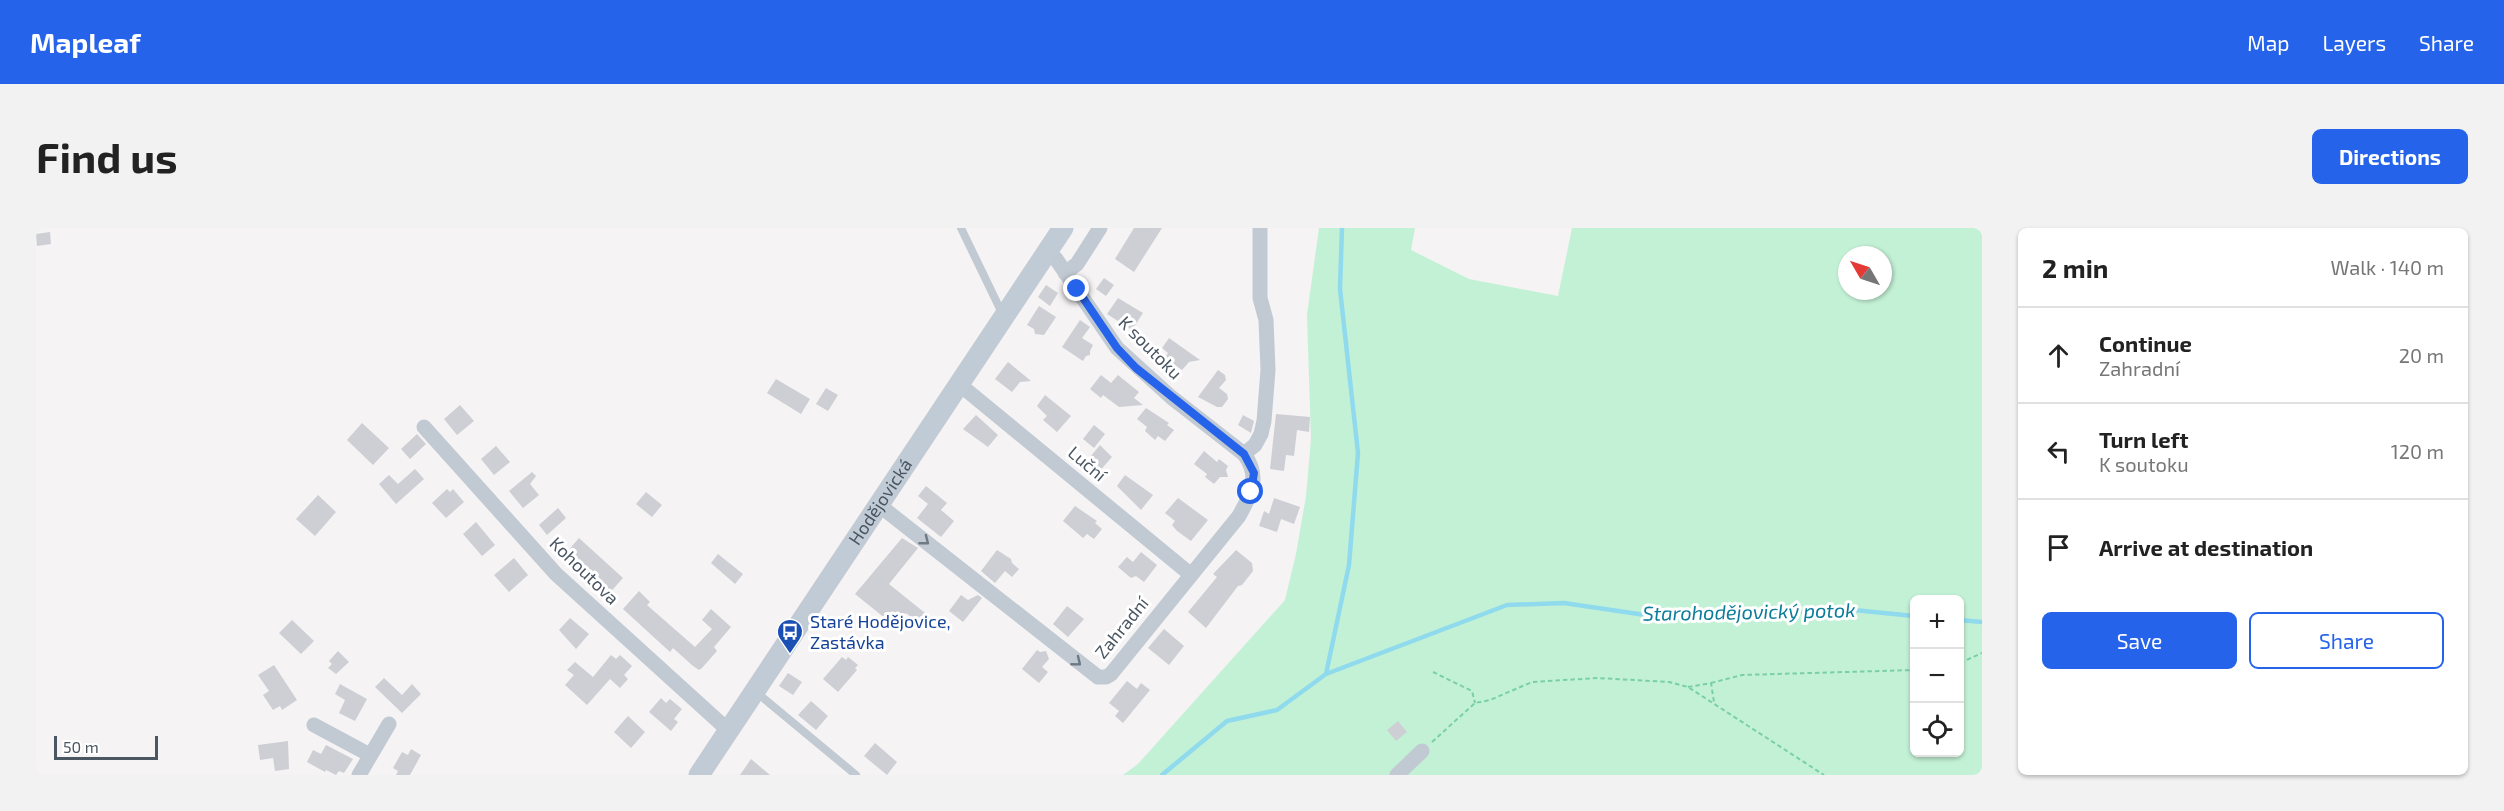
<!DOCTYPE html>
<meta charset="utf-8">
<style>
:root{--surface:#fff;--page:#f2f2f2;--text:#222;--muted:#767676;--line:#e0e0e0;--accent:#2563eb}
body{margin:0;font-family:"Exo 2",sans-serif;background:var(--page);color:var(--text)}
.controls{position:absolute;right:18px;bottom:18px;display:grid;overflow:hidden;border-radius:9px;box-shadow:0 2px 4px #0004}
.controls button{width:54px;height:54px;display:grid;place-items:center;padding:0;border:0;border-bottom:2px solid var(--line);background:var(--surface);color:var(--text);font:30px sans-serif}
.compass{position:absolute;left:1802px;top:18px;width:54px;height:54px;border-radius:50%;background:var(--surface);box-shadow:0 2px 4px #0004;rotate:309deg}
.scale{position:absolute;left:18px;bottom:15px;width:104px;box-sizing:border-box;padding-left:6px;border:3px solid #4a5661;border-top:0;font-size:16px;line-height:21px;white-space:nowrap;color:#4a5661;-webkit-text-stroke:4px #fff;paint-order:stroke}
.stop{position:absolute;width:18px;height:18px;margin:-14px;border:4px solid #2563eb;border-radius:50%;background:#fff}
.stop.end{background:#2563eb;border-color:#fff;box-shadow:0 2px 6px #0008}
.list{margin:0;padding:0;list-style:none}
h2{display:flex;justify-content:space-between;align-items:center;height:78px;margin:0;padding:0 24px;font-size:26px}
h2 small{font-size:20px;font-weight:400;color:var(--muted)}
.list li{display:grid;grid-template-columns:39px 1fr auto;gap:18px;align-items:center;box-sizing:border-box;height:96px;padding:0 24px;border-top:2px solid var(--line)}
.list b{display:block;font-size:22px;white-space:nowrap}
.list p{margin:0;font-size:20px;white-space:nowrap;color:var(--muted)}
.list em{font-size:20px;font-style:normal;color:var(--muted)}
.actions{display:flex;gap:12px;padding:18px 24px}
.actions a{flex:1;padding:14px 0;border:2px solid var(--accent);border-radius:9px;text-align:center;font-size:21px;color:var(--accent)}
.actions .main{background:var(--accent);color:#fff}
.icon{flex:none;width:33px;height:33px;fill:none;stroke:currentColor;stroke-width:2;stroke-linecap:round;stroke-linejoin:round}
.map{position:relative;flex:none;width:1946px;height:547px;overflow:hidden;border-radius:9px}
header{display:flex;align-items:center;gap:36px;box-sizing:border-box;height:84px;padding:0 30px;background:var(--accent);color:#fff}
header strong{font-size:28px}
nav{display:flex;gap:33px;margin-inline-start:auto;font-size:21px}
.intro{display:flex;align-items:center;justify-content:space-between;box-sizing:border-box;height:144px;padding:0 36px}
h1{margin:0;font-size:42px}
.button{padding:15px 27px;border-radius:9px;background:var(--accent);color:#fff;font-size:21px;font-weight:700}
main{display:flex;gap:36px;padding:0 36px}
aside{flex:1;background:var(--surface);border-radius:9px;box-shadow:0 2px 4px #0004}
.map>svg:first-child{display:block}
.green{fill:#c3f1d5;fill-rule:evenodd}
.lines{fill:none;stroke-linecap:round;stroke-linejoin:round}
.stream{stroke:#90daee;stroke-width:4.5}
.building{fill:#cdcfd5}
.path{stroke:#7ad0a6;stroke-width:2;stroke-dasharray:4.5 3;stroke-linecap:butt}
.lane{stroke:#c1cad2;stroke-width:8}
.street{stroke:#c1cad2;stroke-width:15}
.secondary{stroke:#c1cbd6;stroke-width:21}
.oneway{stroke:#6e7983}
.route{stroke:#2563eb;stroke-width:8}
.labels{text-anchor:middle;stroke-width:6;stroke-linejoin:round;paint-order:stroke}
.street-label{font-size:18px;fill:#4a5661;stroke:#fff}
.transit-label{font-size:18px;fill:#164399;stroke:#fff;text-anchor:start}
.water-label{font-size:20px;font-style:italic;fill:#0c7c9b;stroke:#fff}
</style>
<header>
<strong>Mapleaf</strong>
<nav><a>Map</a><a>Layers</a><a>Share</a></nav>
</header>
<div class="intro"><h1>Find us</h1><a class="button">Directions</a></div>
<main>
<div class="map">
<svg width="1946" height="547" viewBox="0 0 1946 547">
<rect width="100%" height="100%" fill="#f5f3f3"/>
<!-- green -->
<path class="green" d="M1283,0H1379L1375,22L1433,51L1522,68L1536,0H1946V547H1087L1102,536L1249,372L1260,326L1270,268L1275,211L1271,87ZM1811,27H1847V63H1811ZM1878,371H1924V524H1878Z"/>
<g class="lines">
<!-- stream -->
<path class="stream" d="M1924,392L1946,394
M1290,446L1313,337L1322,225L1304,61L1306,0
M1126,547L1191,493L1241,482L1290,446L1471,377L1528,375L1616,388L1818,382L1878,388"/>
</g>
<!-- building -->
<path class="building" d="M1098,0H1126L1098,44L1079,31Z
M14,4L15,16L1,18L0,6Z
M1068,50L1078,57L1070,68L1060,61Z
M1010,57L1022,65L1014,78L1002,69Z
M1082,70L1107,85L1096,102L1071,86Z
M1003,78L1020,89L1008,107L999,106L998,101L991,97Z
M1044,92L1054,99L1046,110L1057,117L1054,123V127L1050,128L1047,133L1026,119Z
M1133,110L1164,132L1153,134L1146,142L1129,130L1132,125L1126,120Z
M972,134L995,153L984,154L976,164L959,151Z
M1182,142L1189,147L1190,152L1183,160L1191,166L1192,171L1186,179H1181L1162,169Z
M1065,147L1075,155L1082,147L1103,164L1098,170L1107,177L1083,179L1067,167L1065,170L1054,161Z
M740,151L774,171L765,186L731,165Z
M790,160L802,167L792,183L780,176Z
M1009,167L1035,188L1021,204L1007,192L1011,188L1001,178Z
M424,177L438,193L421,207L408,191Z
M1110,180L1133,195L1131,197L1138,202L1129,213L1122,208L1119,212L1109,203L1111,199L1101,191Z
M1240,186L1274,189L1273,204L1261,202L1258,228L1250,227L1248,243L1234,241Z
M940,187L962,207L952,219L927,201Z
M1207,187L1218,193L1215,205L1202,197Z
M326,195L353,220L337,237L311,212Z
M1058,197L1069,206L1058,220L1047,211Z
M381,206L390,216L374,231L365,221Z
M1064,217L1076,229L1062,245L1049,235Z
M460,218L474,234L458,247L445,231Z
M1168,223L1181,234L1183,231L1192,238L1190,242L1192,249H1184L1178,256L1169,249L1171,246L1158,236Z
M379,241L388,251L360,276L343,256L353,247L362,256Z
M496,244L500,248L494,256L503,267L487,280L473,263Z
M1089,247L1117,267L1105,282L1081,258Z
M890,258L911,275L905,282L918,293L905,309L881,290L892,276L882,268Z
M411,261L414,264L417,261L428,274L410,290L396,275Z
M610,264L626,277L616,289L600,276Z
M282,267L300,284L279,308L260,291Z
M1142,270L1172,292L1155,313L1141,303L1136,297L1139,293L1129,285Z
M1238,270L1264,279L1258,296L1245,291L1241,304L1223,298L1228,283L1233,286Z
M1039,278L1061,293L1059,295L1066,301L1058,311L1051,306L1047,310L1027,293Z
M522,280L530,290L511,307L503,297Z
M440,294L459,317L446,328L427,306Z
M543,310L587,350L571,368L559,356L561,350L546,336L543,339L530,325Z
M866,310L882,320L853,356L894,389L887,398L870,385L860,399L819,366Z
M961,322L975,331L976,335L983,341L976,349L969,343L959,355L945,343Z
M1200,322L1216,335L1217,343L1206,357L1202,358L1170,400L1152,384L1181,349L1177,346Z
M1105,324L1121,337L1108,354L1100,348L1095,350L1082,339L1091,329L1097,334Z
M682,326L707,346L699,356L675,335Z
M478,330L492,347L473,364L458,347Z
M603,363L614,374L611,377L659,419L676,401L666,392L675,381L695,399L678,419L681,423L666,440L663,442L657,438L637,420L634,424L587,381Z
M925,367L932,372L942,367L946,370L927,394L913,383Z
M1031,378L1048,391L1032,409L1017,396Z
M534,390L553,406L540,421L523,402Z
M256,392L278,413L265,426L243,405Z
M1128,401L1148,418L1133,437L1112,420Z
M1001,422L1004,424L1010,423L1013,431L1006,439L1012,444L1003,455L986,441Z
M302,423L313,434L300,446L292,440L296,436L293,433Z
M575,427L580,431L584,427L596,438L588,447L592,451L584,460L574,451L551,477L529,457L538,447L531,442L539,434L557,449Z
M806,429L810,432L812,429L822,437L819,440L821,442L802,464L787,451Z
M238,437L261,472L246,482L244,478L237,482L227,467L233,463L222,447Z
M752,445L766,454L757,467L743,458Z
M348,450L366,467L376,456L385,466L366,485L339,459Z
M1091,453L1101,461L1105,455L1114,462L1087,495L1079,488L1083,483L1073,475Z
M304,456L331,471L319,493L303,485L309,472L299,466Z
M625,470L630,475L634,471L646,481L638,491L642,494L635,503L613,484Z
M775,473L792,488L780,502L762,487Z
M592,488L609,504L595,520L578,504Z
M1362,493L1371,504L1360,513L1351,502Z
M252,513L253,541L239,543L237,530L224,532L222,517Z
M839,515L861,534L851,547L828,528Z
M290,517L317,531L308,545L303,543L300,547L290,542L289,544L271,534L277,522L285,526Z
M375,521L385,527L374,547H360L362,543L357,540L366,524L372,527Z
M715,531L734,547H704Z"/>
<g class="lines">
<!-- path -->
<path class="path" d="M1924,435L1946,425
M1397,444L1436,463L1439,475
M1675,455L1706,447L1878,442
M1652,459L1675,455L1678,474
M1396,514L1439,475L1454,472L1496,454L1561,450L1633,454L1652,459L1788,547"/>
<!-- lane -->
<path class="lane" d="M925,0L966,85
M720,464L820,547"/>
<!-- street -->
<path class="street" d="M1029,45L1041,36L1064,0
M923,156L1154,346
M388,199L520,346L693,503
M1208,226L1219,217L1225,206L1228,193L1232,142L1230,92L1224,70V0
M843,277L1062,449H1070L1075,446L1203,288C1215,266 1225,249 1208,226L1135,169L1081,120L1020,31L1011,24
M278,497L334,527
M323,547L353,496
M1361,547L1386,523"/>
<!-- secondary -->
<path class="secondary" id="s1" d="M663,547L1027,0"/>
</g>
<!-- one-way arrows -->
<defs><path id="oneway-chevron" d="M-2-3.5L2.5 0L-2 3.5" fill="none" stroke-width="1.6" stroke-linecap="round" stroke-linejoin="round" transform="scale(1.5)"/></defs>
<g class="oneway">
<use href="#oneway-chevron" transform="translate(889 313) rotate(38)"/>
<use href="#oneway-chevron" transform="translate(1041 434) rotate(39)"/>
</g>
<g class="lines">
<!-- route -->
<path class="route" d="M1041,61L1081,120L1100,140L1208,226L1218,245L1215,264"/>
</g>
<!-- icons -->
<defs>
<symbol id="bus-pin" viewBox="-11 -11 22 30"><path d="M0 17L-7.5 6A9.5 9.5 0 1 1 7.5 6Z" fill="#1a4fb4" stroke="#fff"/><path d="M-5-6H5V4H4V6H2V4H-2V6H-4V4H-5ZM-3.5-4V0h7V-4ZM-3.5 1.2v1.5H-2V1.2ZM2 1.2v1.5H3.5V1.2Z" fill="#fff"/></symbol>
</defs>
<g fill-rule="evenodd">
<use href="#bus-pin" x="739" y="389" width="30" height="40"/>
</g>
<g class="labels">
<!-- street labels -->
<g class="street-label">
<text transform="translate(1114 120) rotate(45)" y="6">K soutoku</text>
<text transform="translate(1051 236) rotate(40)" y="6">Luční</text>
<text dy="6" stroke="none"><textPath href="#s1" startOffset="328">Hodějovická</textPath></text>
<text transform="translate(548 343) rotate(44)" y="6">Kohoutova</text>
<text transform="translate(1086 400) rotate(-51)" y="6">Zahradní</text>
</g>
<!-- transit labels -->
<g class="transit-label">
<text x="774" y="400">Staré Hodějovice,<tspan x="774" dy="21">Zastávka</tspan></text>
</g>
<!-- water labels -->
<g class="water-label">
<text transform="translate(1713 384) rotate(-1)" y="7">Starohodějovický potok</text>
</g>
</g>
</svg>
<div class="controls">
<button>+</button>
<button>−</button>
<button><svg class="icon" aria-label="locate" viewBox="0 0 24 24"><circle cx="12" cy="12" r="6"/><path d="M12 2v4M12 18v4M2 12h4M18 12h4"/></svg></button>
</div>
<svg class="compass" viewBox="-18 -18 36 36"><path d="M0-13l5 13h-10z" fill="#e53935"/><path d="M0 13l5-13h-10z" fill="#767676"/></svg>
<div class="scale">50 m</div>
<div class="stop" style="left:1215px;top:264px"></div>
<div class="stop end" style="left:1041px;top:61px"></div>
</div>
<aside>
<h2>2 min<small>Walk · 140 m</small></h2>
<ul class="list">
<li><svg class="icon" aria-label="ahead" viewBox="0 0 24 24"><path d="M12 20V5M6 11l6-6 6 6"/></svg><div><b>Continue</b><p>Zahradní</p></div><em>20 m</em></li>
<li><svg class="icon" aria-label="left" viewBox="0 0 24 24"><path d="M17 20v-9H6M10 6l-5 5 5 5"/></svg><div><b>Turn left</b><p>K soutoku</p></div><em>120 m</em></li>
<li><svg class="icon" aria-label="arrive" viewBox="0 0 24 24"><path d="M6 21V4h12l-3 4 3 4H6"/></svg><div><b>Arrive at destination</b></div></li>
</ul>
<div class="actions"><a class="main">Save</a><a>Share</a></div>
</aside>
</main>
